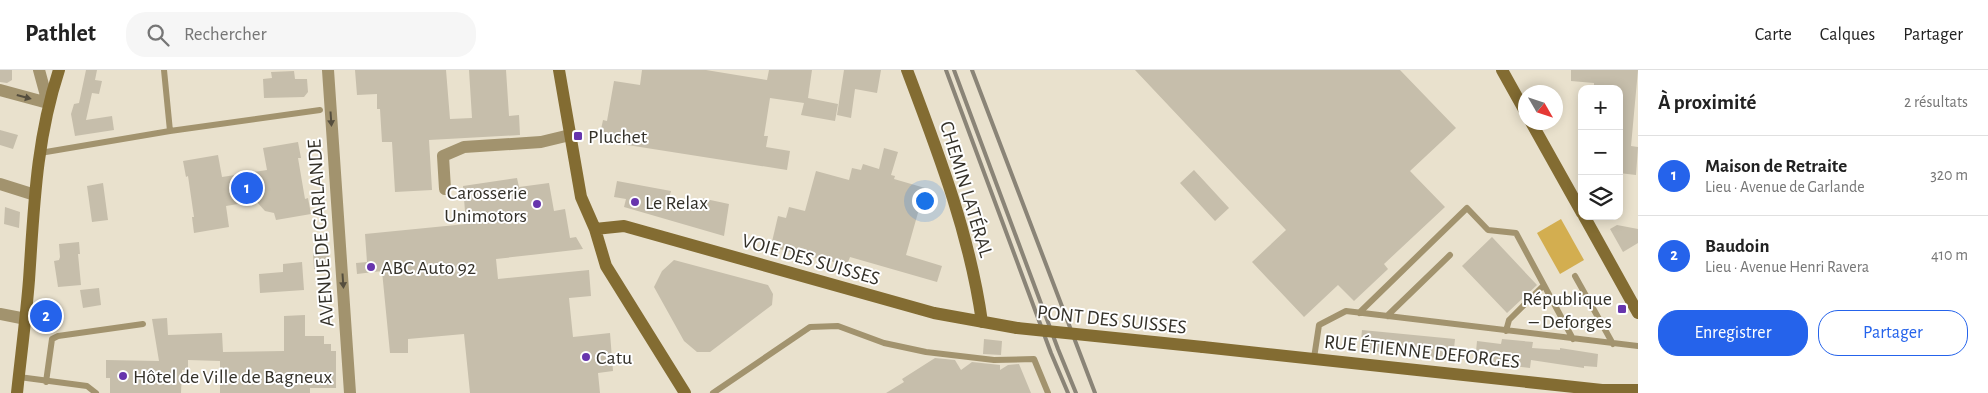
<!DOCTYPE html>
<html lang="fr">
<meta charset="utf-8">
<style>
:root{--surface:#fff;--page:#f6f6f6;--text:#222;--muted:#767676;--line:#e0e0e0;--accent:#2563eb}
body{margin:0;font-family:"Alegreya Sans",sans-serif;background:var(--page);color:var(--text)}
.controls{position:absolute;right:15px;top:15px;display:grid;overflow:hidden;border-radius:10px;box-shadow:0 2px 12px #0003}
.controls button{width:45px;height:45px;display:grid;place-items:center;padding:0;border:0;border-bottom:1px solid var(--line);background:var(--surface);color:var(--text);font:25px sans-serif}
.compass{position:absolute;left:1518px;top:15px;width:45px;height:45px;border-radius:50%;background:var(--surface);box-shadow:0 2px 12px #0003;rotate:129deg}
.you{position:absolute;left:924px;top:130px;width:18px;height:18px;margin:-12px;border:4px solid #fff;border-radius:50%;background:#1a73e8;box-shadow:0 0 0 8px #1a73e833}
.badge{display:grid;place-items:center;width:32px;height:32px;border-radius:50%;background:var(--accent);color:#fff;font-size:16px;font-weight:700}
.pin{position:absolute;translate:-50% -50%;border:2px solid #fff;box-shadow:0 1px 5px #0006}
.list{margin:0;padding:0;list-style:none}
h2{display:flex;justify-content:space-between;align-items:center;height:65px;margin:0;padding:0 20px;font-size:21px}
h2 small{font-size:16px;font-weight:400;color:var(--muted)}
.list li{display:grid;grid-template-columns:32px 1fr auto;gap:15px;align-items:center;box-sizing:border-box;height:80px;padding:0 20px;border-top:1px solid var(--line)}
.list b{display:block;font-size:19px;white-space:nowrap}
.list p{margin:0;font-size:16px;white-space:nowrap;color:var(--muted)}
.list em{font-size:16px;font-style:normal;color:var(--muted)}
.actions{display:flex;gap:10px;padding:15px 20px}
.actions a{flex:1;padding:11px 0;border:1px solid var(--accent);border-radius:20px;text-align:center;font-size:18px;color:var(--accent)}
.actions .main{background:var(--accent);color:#fff}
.icon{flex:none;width:28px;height:28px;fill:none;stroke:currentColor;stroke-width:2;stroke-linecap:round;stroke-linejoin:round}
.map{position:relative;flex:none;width:1638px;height:323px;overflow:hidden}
header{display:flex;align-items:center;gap:30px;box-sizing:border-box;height:70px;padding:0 25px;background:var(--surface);border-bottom:1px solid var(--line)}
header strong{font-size:24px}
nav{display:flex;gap:28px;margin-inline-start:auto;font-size:18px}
.search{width:350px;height:45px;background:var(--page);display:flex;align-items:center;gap:12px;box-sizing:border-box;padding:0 18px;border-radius:20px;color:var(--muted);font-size:19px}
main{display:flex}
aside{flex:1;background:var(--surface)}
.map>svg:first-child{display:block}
.green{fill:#d3ae50}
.building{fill:#c6beab}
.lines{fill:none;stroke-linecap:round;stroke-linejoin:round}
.lane{stroke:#a2936e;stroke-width:6}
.street{stroke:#a2936e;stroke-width:12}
.secondary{stroke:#836c32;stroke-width:12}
.rail{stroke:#8a8477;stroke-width:4}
.secondary-bridge{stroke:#836c32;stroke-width:12}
.oneway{fill:#554e3e}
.poi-dot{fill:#6735ad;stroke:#fff;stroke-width:2}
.labels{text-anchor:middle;stroke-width:4;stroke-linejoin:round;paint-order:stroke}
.poi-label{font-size:20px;fill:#343129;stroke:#fff;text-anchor:start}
.street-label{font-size:20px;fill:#343129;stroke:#fff}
</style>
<header>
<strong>Pathlet</strong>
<div class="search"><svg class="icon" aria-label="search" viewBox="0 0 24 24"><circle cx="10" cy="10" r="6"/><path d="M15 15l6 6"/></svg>Rechercher</div>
<nav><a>Carte</a><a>Calques</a><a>Partager</a></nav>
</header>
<main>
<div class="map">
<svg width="1638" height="323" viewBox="0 0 1638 323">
<rect width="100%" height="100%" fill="#e9e1cd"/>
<!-- green -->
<path class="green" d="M1561,149L1584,190L1560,204L1537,163Z"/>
<!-- building -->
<path class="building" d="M0,0H12V10L7,13L0,12Z
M86,0H97L95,10L102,11L99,24L92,23L86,50L112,46L114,60L75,66L71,44L74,34L79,33Z
M355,0H446L450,49L472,48L469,0H506L509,46L519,45L520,65L429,70L432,120L395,122L392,72H382L380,39H377V24L357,25Z
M642,0H706L767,10L769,0H812L808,28L838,34L835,51L801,45L804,33L770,28L764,66H768L766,77L790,81L787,100L621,74L599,69L603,50L607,51L614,11L640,15Z
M844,0H881L877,23L855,19L851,48L837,45Z
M1135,0H1400L1456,58L1410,101L1445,137L1384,194L1388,199L1354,231L1338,215L1304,247L1252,192L1286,160Z
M1571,0H1638L1631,76L1638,77L1636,105L1619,103V19H1594V13L1571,11Z
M294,1L295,9H307L308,22L304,27L264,28L263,9L272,8L271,2Z
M0,60L18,65L13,79L0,75Z
M298,72L301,88H298L305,129L308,128L311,144L276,150L274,143L265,141L256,131L226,136L229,157L194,163L192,147H194L188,106L186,107L183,91L218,85L222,107L267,100L263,78Z
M884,78L898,82L891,105L895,106L894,109L925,118L906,185L942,196L937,212L850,187L847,195L779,179L780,178L771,176L778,146L786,148L789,137L805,141L816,101L849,110L852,98L861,100L863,94L879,99Z
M1194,100L1229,138L1215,151L1180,113Z
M517,108L519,117L549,113L554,141L565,139L570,168L576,167L583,179L496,189L498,209L589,200L591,226L569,228L573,267L610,263L613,301L598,303L600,323H470L464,264L408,269V283H390L382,201L357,204L356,193L367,192L365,164L466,154L463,116Z
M617,111L671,121L668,131L698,139L701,128L729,134L724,166L624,137L626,129L614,127Z
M103,113L108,150L92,152L87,116Z
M5,137L20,142L19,158L4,154Z
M1617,155L1638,159V173L1623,182L1610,159Z
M1492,167L1537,215L1507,243L1462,196Z
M79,172L80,184H78L81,215L58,217L54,191L59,190L60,187L59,174Z
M329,181L330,198L314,199L313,183Z
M674,190L768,215L773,224L772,235L710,282H697L684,271L654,217L662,201Z
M302,192L304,220L260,223L259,204L283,202V194Z
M99,218L101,235L83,238L80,220Z
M305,245V266H324V274H331V281H336V318H310V323H220V291L188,290V300H182L181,323H110V308H106V290L159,291L152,249L167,248L168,265L222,263L223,282L284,281V246Z
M1362,260L1455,269L1453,288L1439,286L1438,288L1360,280Z
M984,269L1002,271L1001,285L983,284Z
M1502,269L1533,272L1532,278L1560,280V278L1598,284L1597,297L1584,296V298L1531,290L1530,298L1475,292L1477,271L1501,274Z
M935,288L955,290L961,300L972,292L1000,295V300L1008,295L1019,294L1031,323H886L904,312L902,309Z"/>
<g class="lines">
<!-- lane -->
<path class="lane" d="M164,0L170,61
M40,83L170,61L320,40
M1575,206L1613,274
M1359,243L1467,138L1488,160L1516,163L1573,269
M1387,246L1450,185
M1506,261L1509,250L1544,215
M1314,288L1319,255L1346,241L1638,276
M19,307L87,316L96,323
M46,312L52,269L58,266L143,254
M713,323L810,257L838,256L884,273L926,282L994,290L1034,289L1048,323"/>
<!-- street -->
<path class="street" d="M39,0L48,33
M328,0L350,323
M0,20L48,33
M0,114L35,125
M445,119L443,86L464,77L541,72L570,65
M0,244L26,249"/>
<!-- secondary -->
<path class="secondary" d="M559,0L581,127L595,159L606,196L685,323
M907,0C938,82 970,165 982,252
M1502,0L1526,43
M1531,52L1582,143
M1584,146L1638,243
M595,159L624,156L934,243L1017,258
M1203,277L1602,320H1638
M17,323C21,285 26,248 29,210C34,137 36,70 59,0"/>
<!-- rail -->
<path class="rail" d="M946,0L1051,283L1068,323
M954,0L1058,279L1076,323
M972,0L1095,323"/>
<!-- secondary-bridge -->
<path class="secondary-bridge" d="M1017,258L1203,277"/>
</g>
<!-- one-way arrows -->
<defs><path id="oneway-solid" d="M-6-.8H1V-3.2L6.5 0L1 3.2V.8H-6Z" transform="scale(1.25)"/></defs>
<g class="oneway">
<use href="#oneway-solid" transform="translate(24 27) rotate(15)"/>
<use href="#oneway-solid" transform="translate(331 49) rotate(86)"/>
<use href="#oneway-solid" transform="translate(343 211) rotate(86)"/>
</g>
<!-- markers -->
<g class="poi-dot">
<rect x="573" y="61" width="10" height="10" rx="2.5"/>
<circle cx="635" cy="132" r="5"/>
<circle cx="537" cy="134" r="5"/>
<circle cx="371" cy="197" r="5"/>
<rect x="1617" y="234" width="10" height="10" rx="2.5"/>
<circle cx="586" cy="287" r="5"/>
<circle cx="123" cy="306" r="5"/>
</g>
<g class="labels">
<!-- poi labels -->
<g class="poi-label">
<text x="588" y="73">Pluchet</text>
<text x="527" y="129" text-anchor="end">Carosserie<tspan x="527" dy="23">Unimotors</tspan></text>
<text x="645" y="139">Le Relax</text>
<text x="381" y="204">ABC Auto 92</text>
<text x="1612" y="235" text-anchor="end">République<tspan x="1612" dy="23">– Deforges</tspan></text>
<text x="596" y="294">Catu</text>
<text x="133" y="313">Hôtel de Ville de Bagneux</text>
</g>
<!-- street labels -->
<g class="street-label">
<text transform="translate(967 119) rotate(73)" y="7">CHEMIN LATÉRAL</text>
<text transform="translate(320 163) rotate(-94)" y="7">AVENUE DE GARLANDE</text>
<text transform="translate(811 189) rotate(16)" y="7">VOIE DES SUISSES</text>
<text transform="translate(1112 249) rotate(6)" y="7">PONT DES SUISSES</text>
<text transform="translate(1422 281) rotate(6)" y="7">RUE ÉTIENNE DEFORGES</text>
</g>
</g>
</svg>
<div class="controls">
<button>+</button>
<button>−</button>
<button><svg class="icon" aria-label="layers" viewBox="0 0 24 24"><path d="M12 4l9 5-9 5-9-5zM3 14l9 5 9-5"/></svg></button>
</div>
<svg class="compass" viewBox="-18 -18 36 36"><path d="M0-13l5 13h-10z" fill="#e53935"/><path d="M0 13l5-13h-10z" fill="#767676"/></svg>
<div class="you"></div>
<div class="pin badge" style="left:247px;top:118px">1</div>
<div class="pin badge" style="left:46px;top:246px">2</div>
</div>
<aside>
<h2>À proximité<small>2 résultats</small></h2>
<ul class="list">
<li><span class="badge">1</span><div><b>Maison de Retraite</b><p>Lieu · Avenue de Garlande</p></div><em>320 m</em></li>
<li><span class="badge">2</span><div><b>Baudoin</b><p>Lieu · Avenue Henri Ravera</p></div><em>410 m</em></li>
</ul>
<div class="actions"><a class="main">Enregistrer</a><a>Partager</a></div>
</aside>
</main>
